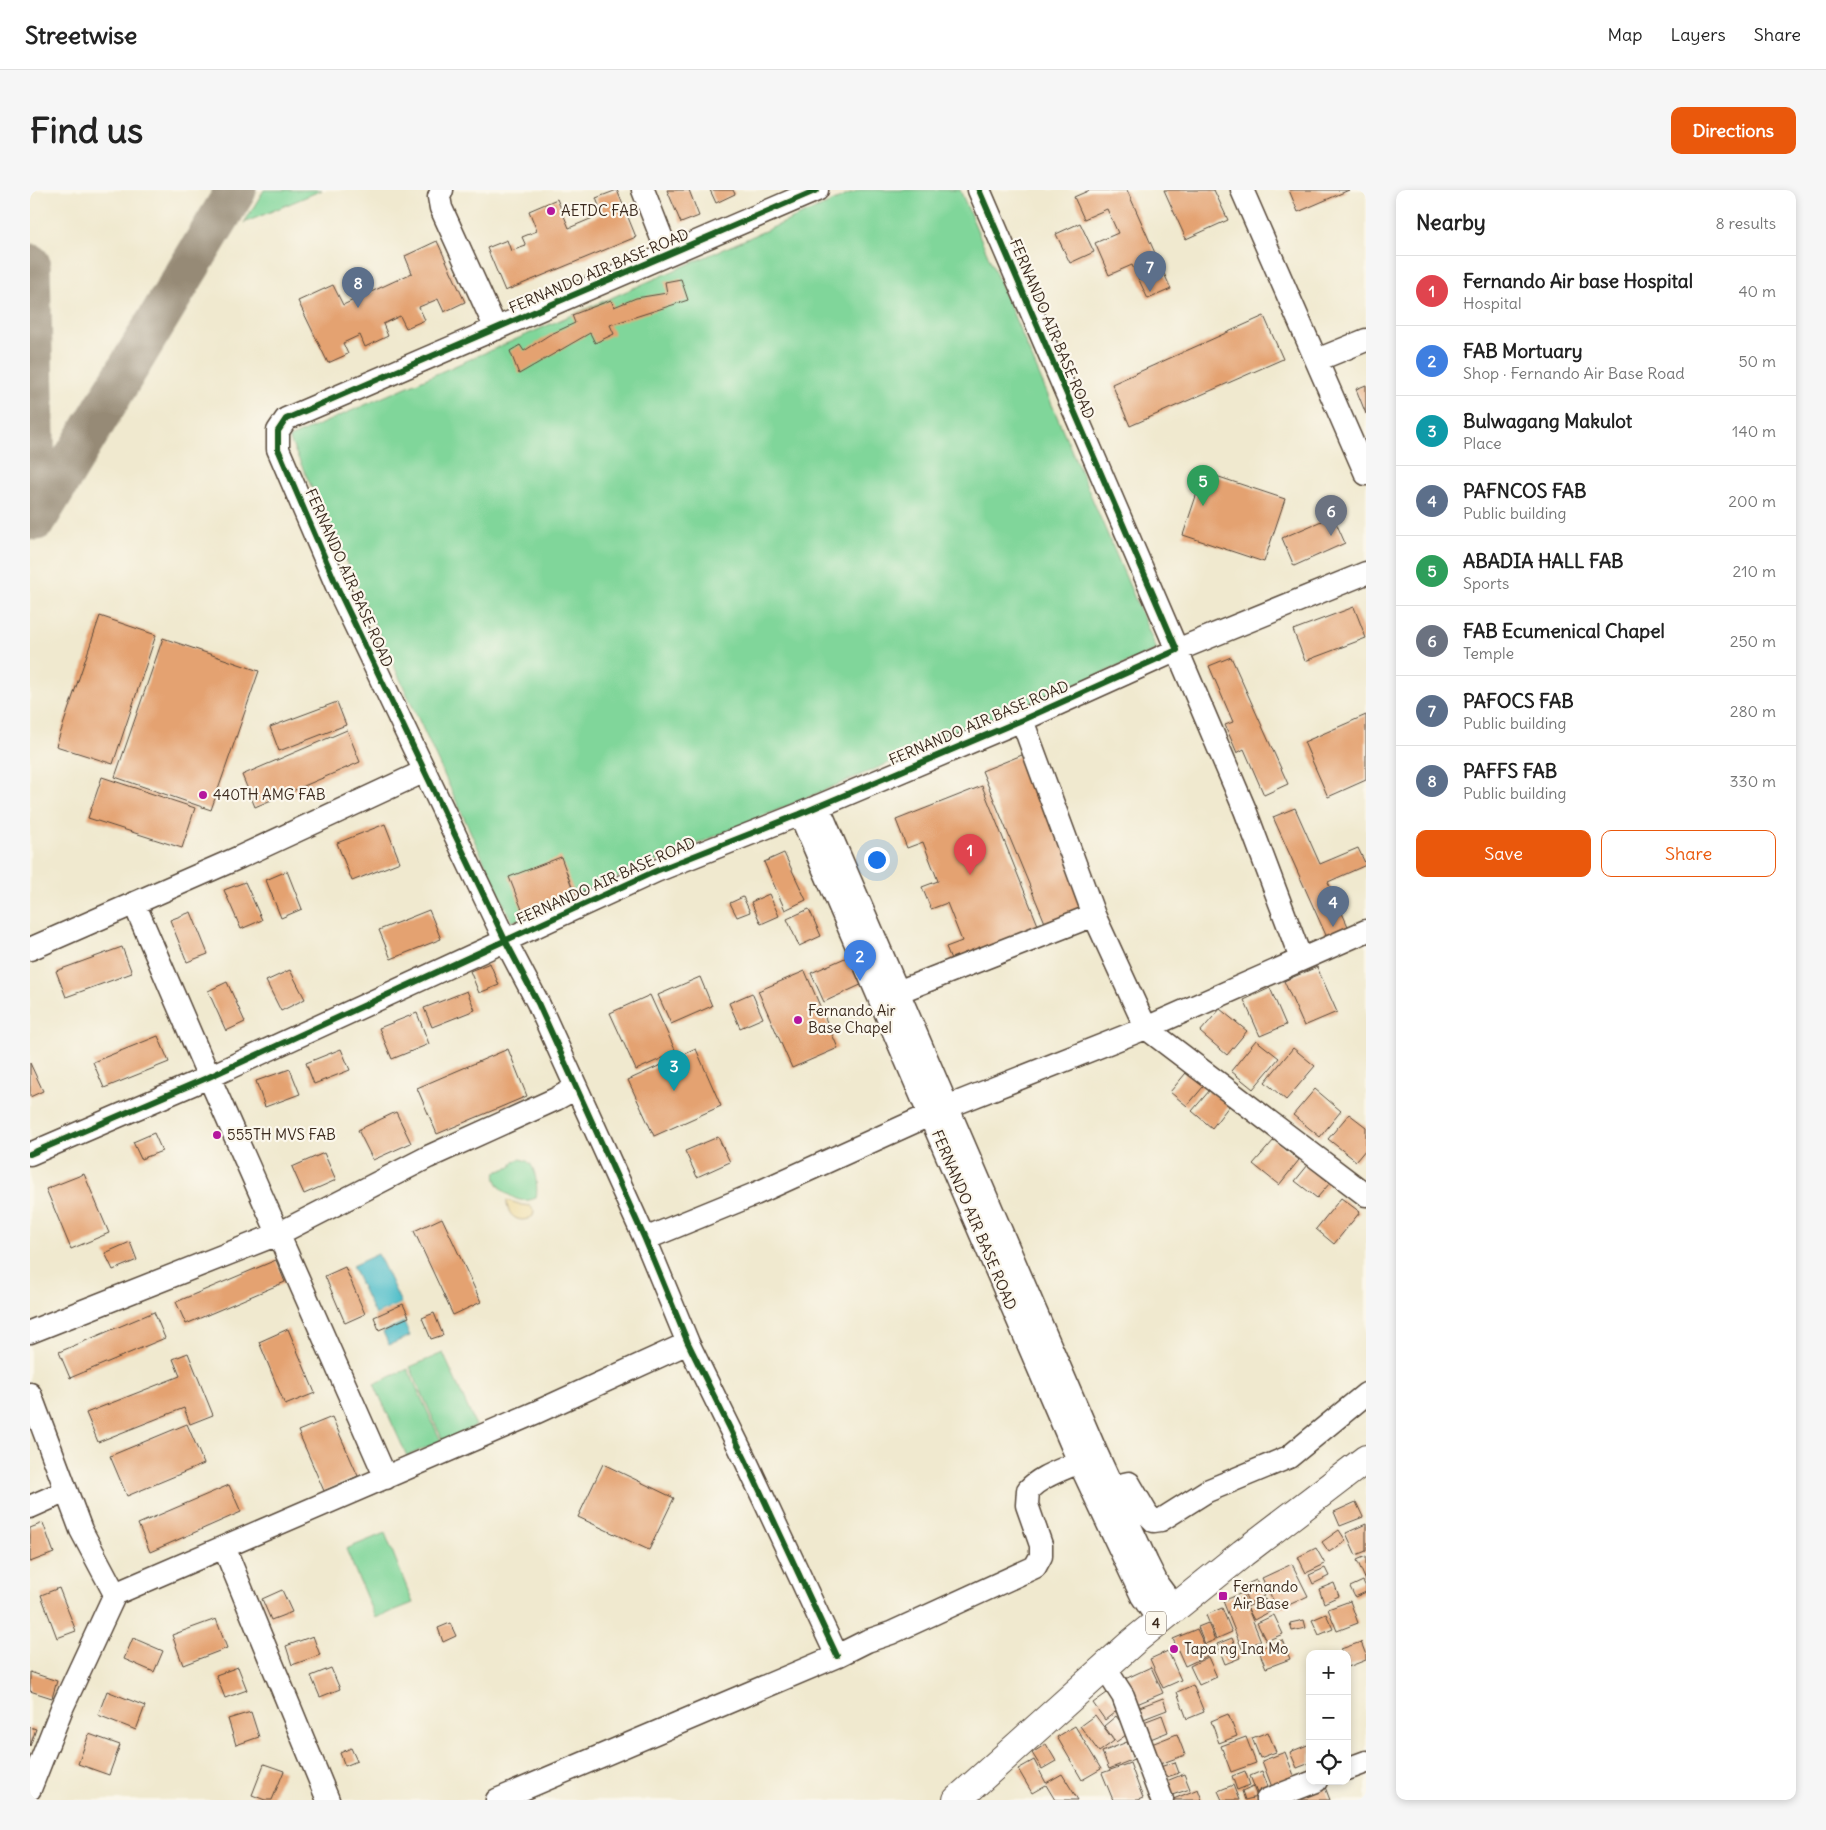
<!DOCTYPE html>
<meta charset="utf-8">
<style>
:root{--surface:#fff;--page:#f6f6f6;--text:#222;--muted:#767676;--line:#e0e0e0;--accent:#ea580c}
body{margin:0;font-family:Delius,sans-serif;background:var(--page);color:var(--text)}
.controls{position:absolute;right:15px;bottom:15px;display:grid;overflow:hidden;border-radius:10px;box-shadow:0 2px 8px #0003}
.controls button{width:45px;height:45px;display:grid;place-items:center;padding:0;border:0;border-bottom:1px solid var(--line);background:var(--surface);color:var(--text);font:25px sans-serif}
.you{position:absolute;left:846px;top:669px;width:18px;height:18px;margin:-12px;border:4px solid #fff;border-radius:50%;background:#1a73e8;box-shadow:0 0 0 8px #1a73e833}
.badge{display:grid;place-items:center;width:32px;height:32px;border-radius:50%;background:var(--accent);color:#fff;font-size:16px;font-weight:700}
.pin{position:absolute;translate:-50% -41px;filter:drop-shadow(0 1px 2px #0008)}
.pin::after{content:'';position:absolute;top:26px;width:18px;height:15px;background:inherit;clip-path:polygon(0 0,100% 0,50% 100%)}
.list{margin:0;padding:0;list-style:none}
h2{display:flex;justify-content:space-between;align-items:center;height:65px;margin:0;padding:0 20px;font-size:21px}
h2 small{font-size:16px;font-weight:400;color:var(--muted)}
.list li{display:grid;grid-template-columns:32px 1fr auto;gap:15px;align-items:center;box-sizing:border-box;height:70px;padding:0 20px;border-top:1px solid var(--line)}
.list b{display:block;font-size:19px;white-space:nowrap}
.list p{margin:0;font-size:16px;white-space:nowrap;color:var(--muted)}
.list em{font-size:16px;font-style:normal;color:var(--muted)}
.actions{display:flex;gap:10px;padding:15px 20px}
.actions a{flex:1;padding:11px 0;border:1px solid var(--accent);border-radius:10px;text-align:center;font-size:18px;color:var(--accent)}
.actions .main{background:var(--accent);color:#fff}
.icon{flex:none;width:28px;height:28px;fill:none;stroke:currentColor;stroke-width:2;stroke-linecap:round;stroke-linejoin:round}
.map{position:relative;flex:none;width:1336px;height:1610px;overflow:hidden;border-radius:10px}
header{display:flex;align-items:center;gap:30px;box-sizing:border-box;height:70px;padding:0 25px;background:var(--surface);border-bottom:1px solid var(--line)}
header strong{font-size:24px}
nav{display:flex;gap:28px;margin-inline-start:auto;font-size:18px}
.intro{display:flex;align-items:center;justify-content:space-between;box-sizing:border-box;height:120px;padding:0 30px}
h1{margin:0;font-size:35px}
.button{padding:12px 22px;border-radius:10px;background:var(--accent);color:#fff;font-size:18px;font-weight:700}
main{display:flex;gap:30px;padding:0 30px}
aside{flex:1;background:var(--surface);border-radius:10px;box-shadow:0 2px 8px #0003}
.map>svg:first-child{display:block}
.green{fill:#80d69a;stroke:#5e805c}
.sand{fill:#eeda9e;stroke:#94825e}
.water{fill:#52bfca;stroke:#467474}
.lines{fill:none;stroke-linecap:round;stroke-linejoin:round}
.taxiway{stroke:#968a76;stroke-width:41}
.building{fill:#e4a271}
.minor-casing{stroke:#564739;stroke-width:25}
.highway-casing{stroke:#564739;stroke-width:30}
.minor{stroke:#fff;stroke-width:22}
.highway{stroke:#fff;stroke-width:28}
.cycleway-casing{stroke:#fbf7ec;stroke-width:9}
.cycleway{stroke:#1b5e20;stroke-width:6}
.poi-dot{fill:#b5179e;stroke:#fbf7ec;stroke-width:2}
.labels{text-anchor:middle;stroke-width:4.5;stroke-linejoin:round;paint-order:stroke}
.shield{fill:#fbf7ec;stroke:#75685c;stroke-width:1}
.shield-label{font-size:14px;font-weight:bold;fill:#3b2a1e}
.poi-label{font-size:15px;fill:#3b2a1e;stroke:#fbf7ec;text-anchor:start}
.street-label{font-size:15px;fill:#3b2a1e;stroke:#fbf7ec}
</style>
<header>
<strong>Streetwise</strong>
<nav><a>Map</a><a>Layers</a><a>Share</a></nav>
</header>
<div class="intro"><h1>Find us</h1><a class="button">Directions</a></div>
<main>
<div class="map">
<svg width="1336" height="1610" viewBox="0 0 1336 1610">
<rect width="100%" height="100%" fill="#fbf7ec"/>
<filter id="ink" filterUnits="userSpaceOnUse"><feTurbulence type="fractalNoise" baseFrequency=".02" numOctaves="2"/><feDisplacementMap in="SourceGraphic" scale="10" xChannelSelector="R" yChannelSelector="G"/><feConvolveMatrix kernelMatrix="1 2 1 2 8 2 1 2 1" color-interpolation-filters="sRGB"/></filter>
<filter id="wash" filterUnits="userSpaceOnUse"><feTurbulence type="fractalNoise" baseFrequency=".0096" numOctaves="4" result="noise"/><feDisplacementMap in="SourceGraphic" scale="20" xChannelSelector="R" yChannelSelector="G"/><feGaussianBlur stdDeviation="1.12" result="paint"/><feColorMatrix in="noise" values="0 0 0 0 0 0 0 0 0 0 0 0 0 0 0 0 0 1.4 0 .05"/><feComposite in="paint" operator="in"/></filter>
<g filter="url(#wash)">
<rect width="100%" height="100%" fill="#f0e9cf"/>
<!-- green -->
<path class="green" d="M234,0H292L214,33Z
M829,0H930L1127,460L482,732L259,248Z
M490,969C494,970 499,971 501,975C506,981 508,1000 506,1008C501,1010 496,1011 490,1010C480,1008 462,994 466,982L481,977L484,971Z
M413,1163L446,1236L413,1251L380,1177Z
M378,1179L411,1251L377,1266L344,1194Z
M355,1343L383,1413L345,1428L316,1359Z"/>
<!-- sand -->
<path class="sand" d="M477,1010L492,1015L500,1016L504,1021L503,1026C489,1036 476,1025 477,1010Z"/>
<!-- water -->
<path class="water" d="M348,1064L371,1113L345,1125L322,1076Z
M374,1132L380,1146L359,1155L353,1142Z"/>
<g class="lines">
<!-- taxiway -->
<path class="taxiway" d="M0,74L6,330L4,329
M6,330L206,0"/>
</g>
<g id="blocks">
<!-- building -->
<path class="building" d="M587,0L606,47L475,101L457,58L477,50L481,61L496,56L492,47L507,41L499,21L527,9L539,38L572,24L566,8Z
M637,0H659L669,26L651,33Z
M680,0H703L705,4L686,13Z
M1060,0H1097L1141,99L1118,109L1102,75L1079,85L1065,53L1088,43L1077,19L1054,29L1044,7Z
M1134,0H1184L1198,30L1156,49Z
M1259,0H1319L1268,22Z
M1050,33L1064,62L1040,73L1026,44Z
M407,51L435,112L414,122L408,109L389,117L395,130L376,138L370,126L353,134L358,146L335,157L330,145L313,153L318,164L298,173L268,111L303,95L313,115L382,83L375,66Z
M651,89L658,110L580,135L584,144L565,153L560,143L489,184L480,161L490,155L494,161L519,145L545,133L542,125L581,110L584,117L606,108L637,103L635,92Z
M1234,126L1253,169L1100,236L1082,194Z
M1336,195V224L1326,199Z
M1174,282L1255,309L1234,372L1153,345Z
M1303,326L1315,353L1264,376L1252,348Z
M1324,417L1336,448L1275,471L1263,440Z
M70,426L126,445L83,574L26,556Z
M133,448L229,481L181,620L85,587Z
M1201,467L1258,594L1234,605L1214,559L1207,563L1195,535L1203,532L1179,476Z
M307,512L316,535L249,561L240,537Z
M1336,525V590L1298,607L1274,552Z
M317,540L330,572L225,617L212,585Z
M997,563L1061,717L1016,735L952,581Z
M72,587L165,618L152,658L58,628Z
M952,596L1010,740L923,774L916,757L932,751L917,713L901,719L892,697L908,691L893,652L877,658L866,630Z
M1265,618L1290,674L1328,658L1336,675L1298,692L1321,743L1299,752L1243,627Z
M355,634L370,672L322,691L307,653Z
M754,663L776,710L755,720L734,672Z
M531,667L546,708L495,727L479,687Z
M257,681L272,719L251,728L236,690Z
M215,692L232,730L211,739L194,700Z
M739,704L749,726L731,734L721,712Z
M713,707L720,722L707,727L700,713Z
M779,719L791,746L769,756L757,729Z
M399,720L411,749L361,769L349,740Z
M161,722L178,764L157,772L140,730Z
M92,757L102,783L36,807L26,781Z
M824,764L837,792L794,812L781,783Z
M460,773L469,795L449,803L440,781Z
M1287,777L1307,822L1274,836L1254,791Z
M260,780L275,809L251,821L236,791Z
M775,781L808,858L762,878L728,801Z
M670,787L682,816L641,834L628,805Z
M197,792L215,832L196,841L178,801Z
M1240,798L1256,835L1230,846L1214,810Z
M437,801L445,820L402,837L394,818Z
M722,803L733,828L710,838L699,813Z
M620,805L646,862L606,880L580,823Z
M1190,819L1217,841L1197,865L1170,842Z
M387,823L399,854L362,869L349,838Z
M128,846L139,872L74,898L63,872Z
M1226,850L1249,868L1223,899L1201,881Z
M1263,858L1285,876L1256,910L1235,892Z
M311,859L320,880L284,894L276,873Z
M478,859L497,906L407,944L387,898Z
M666,859L691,916L624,946L598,890Z
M0,873L13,901L0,907Z
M1161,877L1178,891L1157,916L1140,902Z
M260,879L270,904L235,917L226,891Z
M1285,899L1311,921L1290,947L1263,925Z
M1180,900L1199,916L1182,938L1162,921Z
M366,922L381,953L343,970L328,940Z
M1319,924L1336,937V959L1326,971L1298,949Z
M124,943L132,961L111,969L103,952Z
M688,947L700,972L667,987L655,961Z
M1244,950L1269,970L1249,995L1223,974Z
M294,963L306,990L274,1004L262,977Z
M1278,975L1300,993L1287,1008L1265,991Z
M54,984L79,1043L41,1059L16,999Z
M1311,1008L1330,1022L1304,1054L1286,1039Z
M412,1028L451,1112L423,1125L384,1041Z
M100,1052L107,1070L83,1080L75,1063Z
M246,1070L255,1092L156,1134L146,1112Z
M315,1077L335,1124L315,1133L295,1086Z
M373,1114L379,1127L349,1140L344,1127Z
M124,1122L135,1148L40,1188L29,1162Z
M404,1123L413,1145L401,1149L392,1128Z
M258,1139L285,1203L255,1215L229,1152Z
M158,1163L183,1225L160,1234L154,1218L68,1252L56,1223L150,1186L143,1169Z
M302,1227L328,1286L294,1301L268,1241Z
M157,1234L174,1274L97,1306L80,1266Z
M573,1274L644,1308L619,1360L548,1327Z
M199,1295L211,1322L120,1362L108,1334Z
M1326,1312L1333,1327L1310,1336L1304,1322Z
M13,1333L24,1363L0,1372V1338Z
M1336,1334V1361L1326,1365L1316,1343Z
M1309,1340L1316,1351L1299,1362L1292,1352Z
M1286,1358L1295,1374L1276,1383L1268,1367Z
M1336,1366V1391L1327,1370Z
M1262,1374L1278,1406L1248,1420L1232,1388Z
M1295,1378L1299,1386L1283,1394L1279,1385Z
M1226,1390L1234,1406L1219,1413L1211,1397Z
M1333,1391L1336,1397V1402L1325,1407L1320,1397Z
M1304,1393L1309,1406L1294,1413L1289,1399Z
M29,1398L46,1441L27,1448L11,1405Z
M252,1400L262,1422L241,1430L232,1409Z
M1212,1403L1217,1417L1235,1409L1241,1421L1224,1430L1218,1419L1231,1451L1212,1459L1193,1411Z
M1320,1411L1328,1433L1307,1441L1298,1419Z
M1192,1418L1202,1442L1186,1449L1176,1425Z
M1296,1424L1303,1439L1289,1445L1282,1430Z
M1244,1425L1253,1444L1236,1451L1227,1433Z
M186,1429L197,1458L153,1475L142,1445Z
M1274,1430L1276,1438L1262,1441L1260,1433Z
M420,1433L426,1446L413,1452L408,1438Z
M1178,1433L1185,1450L1175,1454L1168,1437Z
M1167,1439L1179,1465L1155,1476L1143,1449Z
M283,1446L290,1465L262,1475L256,1456Z
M103,1448L133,1461L124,1482L94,1469Z
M1202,1448L1210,1468L1195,1474L1187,1454Z
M1252,1450L1260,1469L1236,1478L1228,1459Z
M1331,1452L1336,1465V1470L1318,1477L1317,1464H1313L1311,1459Z
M1138,1461L1151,1490L1133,1498L1120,1469Z
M1178,1467L1187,1487L1169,1495L1160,1476Z
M208,1477L217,1500L195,1508L186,1485Z
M1121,1477L1133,1503L1107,1514L1095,1489Z
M301,1478L310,1499L290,1507L281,1486Z
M0,1482L27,1491L22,1508L0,1501Z
M1163,1495L1174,1522L1157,1529L1147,1502Z
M77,1501L115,1516L106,1540L68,1525Z
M1077,1503L1089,1519L1075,1530L1063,1513Z
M1133,1508L1137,1520L1111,1530L1107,1518Z
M221,1522L229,1547L206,1555L198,1529Z
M1198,1524L1207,1546L1189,1553L1181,1531Z
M1065,1525L1084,1551L1069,1562L1050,1536Z
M1132,1525L1138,1542L1118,1550L1111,1533Z
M1086,1526L1099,1543L1086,1552L1074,1536Z
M1045,1536L1071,1579L1052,1590L1027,1547Z
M0,1537L6,1539L0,1556Z
M1238,1542L1246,1562L1230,1568L1222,1548Z
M59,1544L90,1555L79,1585L48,1574Z
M1147,1544L1155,1565L1127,1575L1119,1555Z
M1216,1547L1226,1573L1201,1582L1191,1556Z
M1097,1552L1104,1569L1079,1579L1072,1562Z
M1016,1554L1026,1571L1012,1579L1002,1563Z
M1280,1554V1573L1267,1578L1260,1562Z
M321,1558L327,1571L315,1576L310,1563Z
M1255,1562L1268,1596L1245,1605L1232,1571Z
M1004,1570L1016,1593L1032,1584L1048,1610H1025L1016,1595L1002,1603L988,1579Z
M1145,1572L1149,1583L1134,1588L1130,1577Z
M1100,1573L1113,1608L1108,1610H1083L1072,1583Z
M234,1574L254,1581L242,1610H235L222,1605Z
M1215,1581L1220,1595L1207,1600L1202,1586Z
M1232,1581L1241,1604L1229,1608L1220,1586Z
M1154,1584L1160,1599L1139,1606L1134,1592Z
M1203,1595L1209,1610H1192L1188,1601Z
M1223,1596L1227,1607L1215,1610L1212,1601Z
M1295,1597L1300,1610H1272L1270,1606Z
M1168,1599L1172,1610H1141Z"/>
</g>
</g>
<g filter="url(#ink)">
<use href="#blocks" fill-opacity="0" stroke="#564739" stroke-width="1"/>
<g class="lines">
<defs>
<path id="minor" d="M412,0L409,7L411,18L466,139
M613,0L638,64
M787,0L256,229L248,241V259L309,401L475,750L508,813L615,1049L658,1153L716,1271L807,1466
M1212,0L1336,284
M1287,170L1336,150
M992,530L1064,725L1116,838L1336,1005
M788,616L1066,1262L1117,1373L1128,1395L1145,1418
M770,624L1049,1272L1112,1406L1129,1431
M104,713L179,887L356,1288
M0,759L210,667L395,581
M1271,769L1215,620L1147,460L1336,383
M855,807L1064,725
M0,964L179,887L626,681L770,624L992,530L1147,460L949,0
M615,1049L725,1004L917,917L1116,838L1336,741
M0,1142L248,1044L398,967L526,909L546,898
M0,1204L51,1340L85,1404
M1070,1301L1081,1297L1099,1293L1117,1324L1124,1331L1131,1330L1177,1301L1259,1267L1336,1204
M0,1317L36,1301
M194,1357L298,1610
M1075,1478L1093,1506L1132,1610
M1317,1579L1336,1572
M0,1599L32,1518L85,1404L507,1222L658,1153
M467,1610L807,1466L837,1451L861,1443L1005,1377L1011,1366V1355L997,1315L998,1300C1015,1282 1040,1279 1061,1265
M1237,1610L1286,1591"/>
<path id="highway" d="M927,1610L1104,1451L1213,1363L1336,1269"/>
</defs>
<!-- minor casing -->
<use href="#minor" class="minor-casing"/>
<!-- highway casing -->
<use href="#highway" class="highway-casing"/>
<!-- minor -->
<use href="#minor" class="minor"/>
<!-- highway -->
<use href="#highway" class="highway"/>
<defs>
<path id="cycleway" d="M787,0L256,229L248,241V259L309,401L475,750L508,813L615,1049L658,1153L716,1271L807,1466
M0,964L179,887L626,681L770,624L992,530L1147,460L949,0"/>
</defs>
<!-- cycleway casing -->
<use href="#cycleway" class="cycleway-casing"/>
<!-- cycleway -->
<use href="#cycleway" class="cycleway"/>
</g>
</g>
<!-- markers -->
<g class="poi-dot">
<circle cx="521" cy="21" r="5"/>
<circle cx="173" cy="605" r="5"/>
<circle cx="768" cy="830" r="5"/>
<circle cx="187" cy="945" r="5"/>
<rect x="1188" y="1401" width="10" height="10" rx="2.5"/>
<circle cx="1144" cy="1459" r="5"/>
</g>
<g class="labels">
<!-- shield labels -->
<rect class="shield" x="1116" y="1421.5" width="20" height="23" rx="4"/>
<g class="shield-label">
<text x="1126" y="1438">4</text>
</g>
<!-- poi labels -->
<g class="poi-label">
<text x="531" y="26">AETDC FAB</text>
<text x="183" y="610">440TH AMG FAB</text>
<text x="778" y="826">Fernando Air<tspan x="778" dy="17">Base Chapel</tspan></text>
<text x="197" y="950">555TH MVS FAB</text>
<text x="1203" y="1402">Fernando<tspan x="1203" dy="17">Air Base</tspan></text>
<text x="1154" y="1464">Tapa ng Ina Mo</text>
</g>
<!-- street labels -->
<g class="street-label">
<text transform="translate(569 81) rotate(-23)" y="5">FERNANDO AIR BASE ROAD</text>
<text transform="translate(1022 139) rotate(67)" y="5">FERNANDO AIR BASE ROAD</text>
<text transform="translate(319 388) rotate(66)" y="5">FERNANDO AIR BASE ROAD</text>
<text transform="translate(949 533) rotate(-23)" y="5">FERNANDO AIR BASE ROAD</text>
<text transform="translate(576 691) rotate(-24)" y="5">FERNANDO AIR BASE ROAD</text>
<text transform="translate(944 1030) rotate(67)" y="5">FERNANDO AIR BASE ROAD</text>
</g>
</g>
</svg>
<div class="controls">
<button>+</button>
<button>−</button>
<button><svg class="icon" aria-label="locate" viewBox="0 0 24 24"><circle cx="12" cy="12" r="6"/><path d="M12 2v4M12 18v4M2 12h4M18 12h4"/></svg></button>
</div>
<div class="you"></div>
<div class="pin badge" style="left:940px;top:685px;background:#e0444e">1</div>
<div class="pin badge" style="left:830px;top:791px;background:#3f7fe0">2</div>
<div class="pin badge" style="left:644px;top:901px;background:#0f9aa8">3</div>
<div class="pin badge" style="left:1303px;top:737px;background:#5c6f8a">4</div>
<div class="pin badge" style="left:1173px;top:316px;background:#2e9e5b">5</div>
<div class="pin badge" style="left:1301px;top:346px;background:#6b7280">6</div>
<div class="pin badge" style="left:1120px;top:102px;background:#5c6f8a">7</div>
<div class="pin badge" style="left:328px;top:118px;background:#5c6f8a">8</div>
</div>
<aside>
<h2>Nearby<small>8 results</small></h2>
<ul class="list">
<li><span class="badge" style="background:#e0444e">1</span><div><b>Fernando Air base Hospital</b><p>Hospital</p></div><em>40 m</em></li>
<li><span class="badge" style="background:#3f7fe0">2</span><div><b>FAB Mortuary</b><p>Shop · Fernando Air Base Road</p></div><em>50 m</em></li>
<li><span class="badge" style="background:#0f9aa8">3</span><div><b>Bulwagang Makulot</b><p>Place</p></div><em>140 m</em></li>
<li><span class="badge" style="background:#5c6f8a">4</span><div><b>PAFNCOS FAB</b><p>Public building</p></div><em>200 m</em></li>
<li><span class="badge" style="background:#2e9e5b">5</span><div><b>ABADIA HALL FAB</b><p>Sports</p></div><em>210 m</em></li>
<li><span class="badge" style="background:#6b7280">6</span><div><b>FAB Ecumenical Chapel</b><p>Temple</p></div><em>250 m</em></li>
<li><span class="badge" style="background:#5c6f8a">7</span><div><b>PAFOCS FAB</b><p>Public building</p></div><em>280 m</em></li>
<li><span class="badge" style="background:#5c6f8a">8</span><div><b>PAFFS FAB</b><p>Public building</p></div><em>330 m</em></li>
</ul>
<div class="actions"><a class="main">Save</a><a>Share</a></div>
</aside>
</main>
